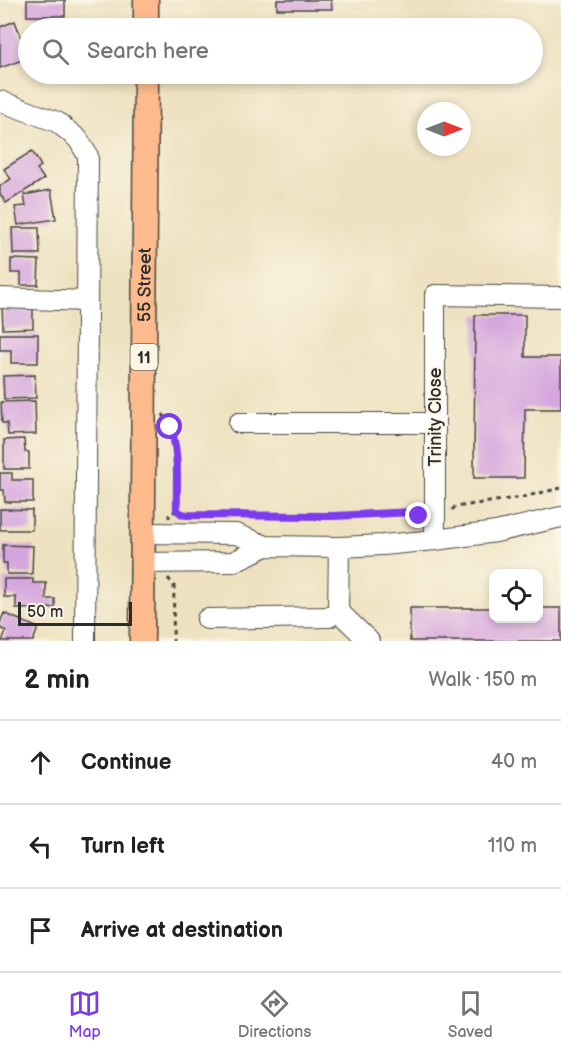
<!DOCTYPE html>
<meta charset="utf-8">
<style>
:root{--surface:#fff;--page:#f6f6f6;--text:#202124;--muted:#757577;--line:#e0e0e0;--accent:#7c3aed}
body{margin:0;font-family:"Balsamiq Sans",sans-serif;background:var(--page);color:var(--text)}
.controls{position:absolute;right:18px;bottom:18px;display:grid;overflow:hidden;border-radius:12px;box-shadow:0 3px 9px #0003}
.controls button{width:54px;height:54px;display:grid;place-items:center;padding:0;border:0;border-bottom:2px solid var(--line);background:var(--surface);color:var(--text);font:30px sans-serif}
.compass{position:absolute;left:417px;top:102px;width:54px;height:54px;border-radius:50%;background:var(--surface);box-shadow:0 3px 9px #0003;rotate:90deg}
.scale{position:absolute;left:18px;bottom:15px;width:114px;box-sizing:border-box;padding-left:6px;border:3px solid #2b2b2b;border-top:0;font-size:16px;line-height:21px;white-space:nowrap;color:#2b2b2b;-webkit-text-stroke:4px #fcf5e5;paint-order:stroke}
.stop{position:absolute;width:18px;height:18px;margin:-14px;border:4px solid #7c3aed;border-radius:50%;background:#fff}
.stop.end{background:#7c3aed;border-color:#fff;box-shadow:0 2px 6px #0008}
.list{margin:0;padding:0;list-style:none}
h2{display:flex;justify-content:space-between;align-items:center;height:78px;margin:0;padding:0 24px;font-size:26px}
h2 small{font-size:20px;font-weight:400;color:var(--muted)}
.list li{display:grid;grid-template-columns:39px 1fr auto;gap:18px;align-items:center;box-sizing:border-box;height:84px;padding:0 24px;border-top:2px solid var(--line)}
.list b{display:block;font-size:22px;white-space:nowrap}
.list em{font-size:20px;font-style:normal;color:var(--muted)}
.icon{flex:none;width:33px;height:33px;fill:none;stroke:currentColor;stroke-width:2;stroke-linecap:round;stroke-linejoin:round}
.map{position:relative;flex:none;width:561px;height:641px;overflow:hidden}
.search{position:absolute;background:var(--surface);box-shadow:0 3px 9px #0003;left:18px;right:18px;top:18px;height:66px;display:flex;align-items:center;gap:15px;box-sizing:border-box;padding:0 21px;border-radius:33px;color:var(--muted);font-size:22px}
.sheet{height:330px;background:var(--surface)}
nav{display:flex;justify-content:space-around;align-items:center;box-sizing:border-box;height:84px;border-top:2px solid var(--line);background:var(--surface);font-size:16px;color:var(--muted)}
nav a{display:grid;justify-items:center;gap:3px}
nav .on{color:var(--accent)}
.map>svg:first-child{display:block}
.building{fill:#d6a5de}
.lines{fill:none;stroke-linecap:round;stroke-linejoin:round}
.minor-casing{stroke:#484641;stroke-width:22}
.major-casing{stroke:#484641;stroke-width:27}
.path{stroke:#484641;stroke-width:3;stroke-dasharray:4.5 4.5;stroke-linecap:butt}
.minor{stroke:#fff;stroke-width:20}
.major{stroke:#fcba8d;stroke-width:24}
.route{stroke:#7c3aed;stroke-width:8}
.labels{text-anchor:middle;stroke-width:4.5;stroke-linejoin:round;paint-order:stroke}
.shield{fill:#fcf5e5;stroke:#6a6863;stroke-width:1.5}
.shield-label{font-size:16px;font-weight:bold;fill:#2b2b2b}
.street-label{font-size:18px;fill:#2b2b2b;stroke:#fcf5e5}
</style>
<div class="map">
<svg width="561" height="641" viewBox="0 0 561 641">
<rect width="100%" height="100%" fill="#fcf5e5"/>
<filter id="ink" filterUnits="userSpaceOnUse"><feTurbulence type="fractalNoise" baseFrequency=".0167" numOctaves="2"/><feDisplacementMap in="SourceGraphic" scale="12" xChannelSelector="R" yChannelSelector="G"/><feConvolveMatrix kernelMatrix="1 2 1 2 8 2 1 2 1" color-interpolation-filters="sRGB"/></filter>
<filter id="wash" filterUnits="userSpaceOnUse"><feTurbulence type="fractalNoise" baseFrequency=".008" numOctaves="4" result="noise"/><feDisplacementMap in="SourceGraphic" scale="24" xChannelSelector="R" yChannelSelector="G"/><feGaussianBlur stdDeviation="1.35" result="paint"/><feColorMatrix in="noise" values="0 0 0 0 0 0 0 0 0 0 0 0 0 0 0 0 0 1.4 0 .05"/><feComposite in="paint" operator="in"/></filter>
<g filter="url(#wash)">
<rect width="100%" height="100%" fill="#ede1bf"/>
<g id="blocks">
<!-- building -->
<path class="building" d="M27,0H65V16H27Z
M277,0H331L332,9H277Z
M15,21L28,58L0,68V27Z
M32,151L41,166L37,169L44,179L6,203L0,194V186L11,179L4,169Z
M51,190L56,219L18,225L15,207L26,206L24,195Z
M12,228H39L40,254H13Z
M11,259L39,260L38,285H21V273H11Z
M2,306H33V328L3,329Z
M475,315H525V357H561V409H525L524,478H474Z
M0,334H38V363H11V350H0Z
M35,375L36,398L4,399L3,376Z
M35,401L36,434L8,435L7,423H2L1,402Z
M24,439L25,452H29V469H4V440Z
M0,473H12V480H33V502H5L4,490H0Z
M0,509L32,510V530H0Z
M3,545L33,546L32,574H7V563H3Z
M4,579H33V583H46V599H55V608L16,609V597H4Z
M410,608H494V618H538V608H561V641H410Z
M4,613L38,628L33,641H2L6,631L0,628V623Z"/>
</g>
</g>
<g filter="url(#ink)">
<use href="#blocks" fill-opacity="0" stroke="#484641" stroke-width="1.5"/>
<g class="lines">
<defs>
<path id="minor" d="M0,101L57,122L78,139L88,156L85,641
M0,298L87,301
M239,423H435
M143,533L236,534L266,546L339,547L383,545L435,540L496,532L561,517
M435,540V295L561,297
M339,547L338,611L369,641
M142,563L233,562L266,546
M207,619L329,617L338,611"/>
<g id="major">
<path d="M146,28V0"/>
<path id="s1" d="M142,641L146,74"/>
</g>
</defs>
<!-- minor casing -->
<use href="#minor" class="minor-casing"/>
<!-- major casing -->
<use href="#major" class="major-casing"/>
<!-- path -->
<path class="path" d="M163,414L170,427L175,442L177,510L169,515V518
M452,510L455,507L523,497L561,488
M236,516H334L412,512L420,516
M168,578L174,586L173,641"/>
<!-- minor -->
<use href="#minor" class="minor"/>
<!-- major -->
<use href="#major" class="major"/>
</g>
</g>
<g class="lines" filter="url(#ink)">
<!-- route -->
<path class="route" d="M170,427C180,452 176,483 177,510L182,514L187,515L334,516L412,512L419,516"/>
</g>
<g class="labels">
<!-- shield labels -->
<rect class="shield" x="130.5" y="344" width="27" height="26" rx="4.5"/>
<g class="shield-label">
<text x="144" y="363">11</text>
</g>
<!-- street labels -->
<g class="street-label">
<text dy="6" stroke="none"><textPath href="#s1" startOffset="356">55 Street</textPath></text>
<text transform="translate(435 417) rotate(-90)" y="6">Trinity Close</text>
</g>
</g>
</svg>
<div class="controls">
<button><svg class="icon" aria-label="locate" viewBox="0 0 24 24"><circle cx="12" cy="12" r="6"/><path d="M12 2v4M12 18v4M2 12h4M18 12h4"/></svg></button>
</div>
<svg class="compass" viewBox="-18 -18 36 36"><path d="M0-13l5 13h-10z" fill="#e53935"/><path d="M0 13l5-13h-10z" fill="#757577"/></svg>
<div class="scale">50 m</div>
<div class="stop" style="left:170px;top:427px"></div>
<div class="stop end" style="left:419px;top:516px"></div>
<div class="search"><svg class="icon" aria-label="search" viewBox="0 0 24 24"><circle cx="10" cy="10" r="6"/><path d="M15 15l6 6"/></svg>Search here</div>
</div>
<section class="sheet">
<h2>2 min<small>Walk · 150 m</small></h2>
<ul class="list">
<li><svg class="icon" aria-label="ahead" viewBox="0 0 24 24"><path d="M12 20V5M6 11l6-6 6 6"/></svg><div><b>Continue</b></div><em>40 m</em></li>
<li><svg class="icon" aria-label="left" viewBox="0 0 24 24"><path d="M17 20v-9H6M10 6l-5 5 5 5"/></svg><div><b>Turn left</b></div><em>110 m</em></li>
<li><svg class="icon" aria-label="arrive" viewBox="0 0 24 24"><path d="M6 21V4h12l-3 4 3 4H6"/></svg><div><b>Arrive at destination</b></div></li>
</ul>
</section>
<nav>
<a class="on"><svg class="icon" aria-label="map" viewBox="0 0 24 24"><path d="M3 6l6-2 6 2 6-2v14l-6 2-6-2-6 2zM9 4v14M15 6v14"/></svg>Map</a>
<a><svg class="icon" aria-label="directions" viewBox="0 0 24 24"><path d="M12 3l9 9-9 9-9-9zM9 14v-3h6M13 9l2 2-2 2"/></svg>Directions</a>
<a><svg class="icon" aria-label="saved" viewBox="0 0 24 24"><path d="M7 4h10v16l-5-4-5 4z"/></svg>Saved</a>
</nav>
